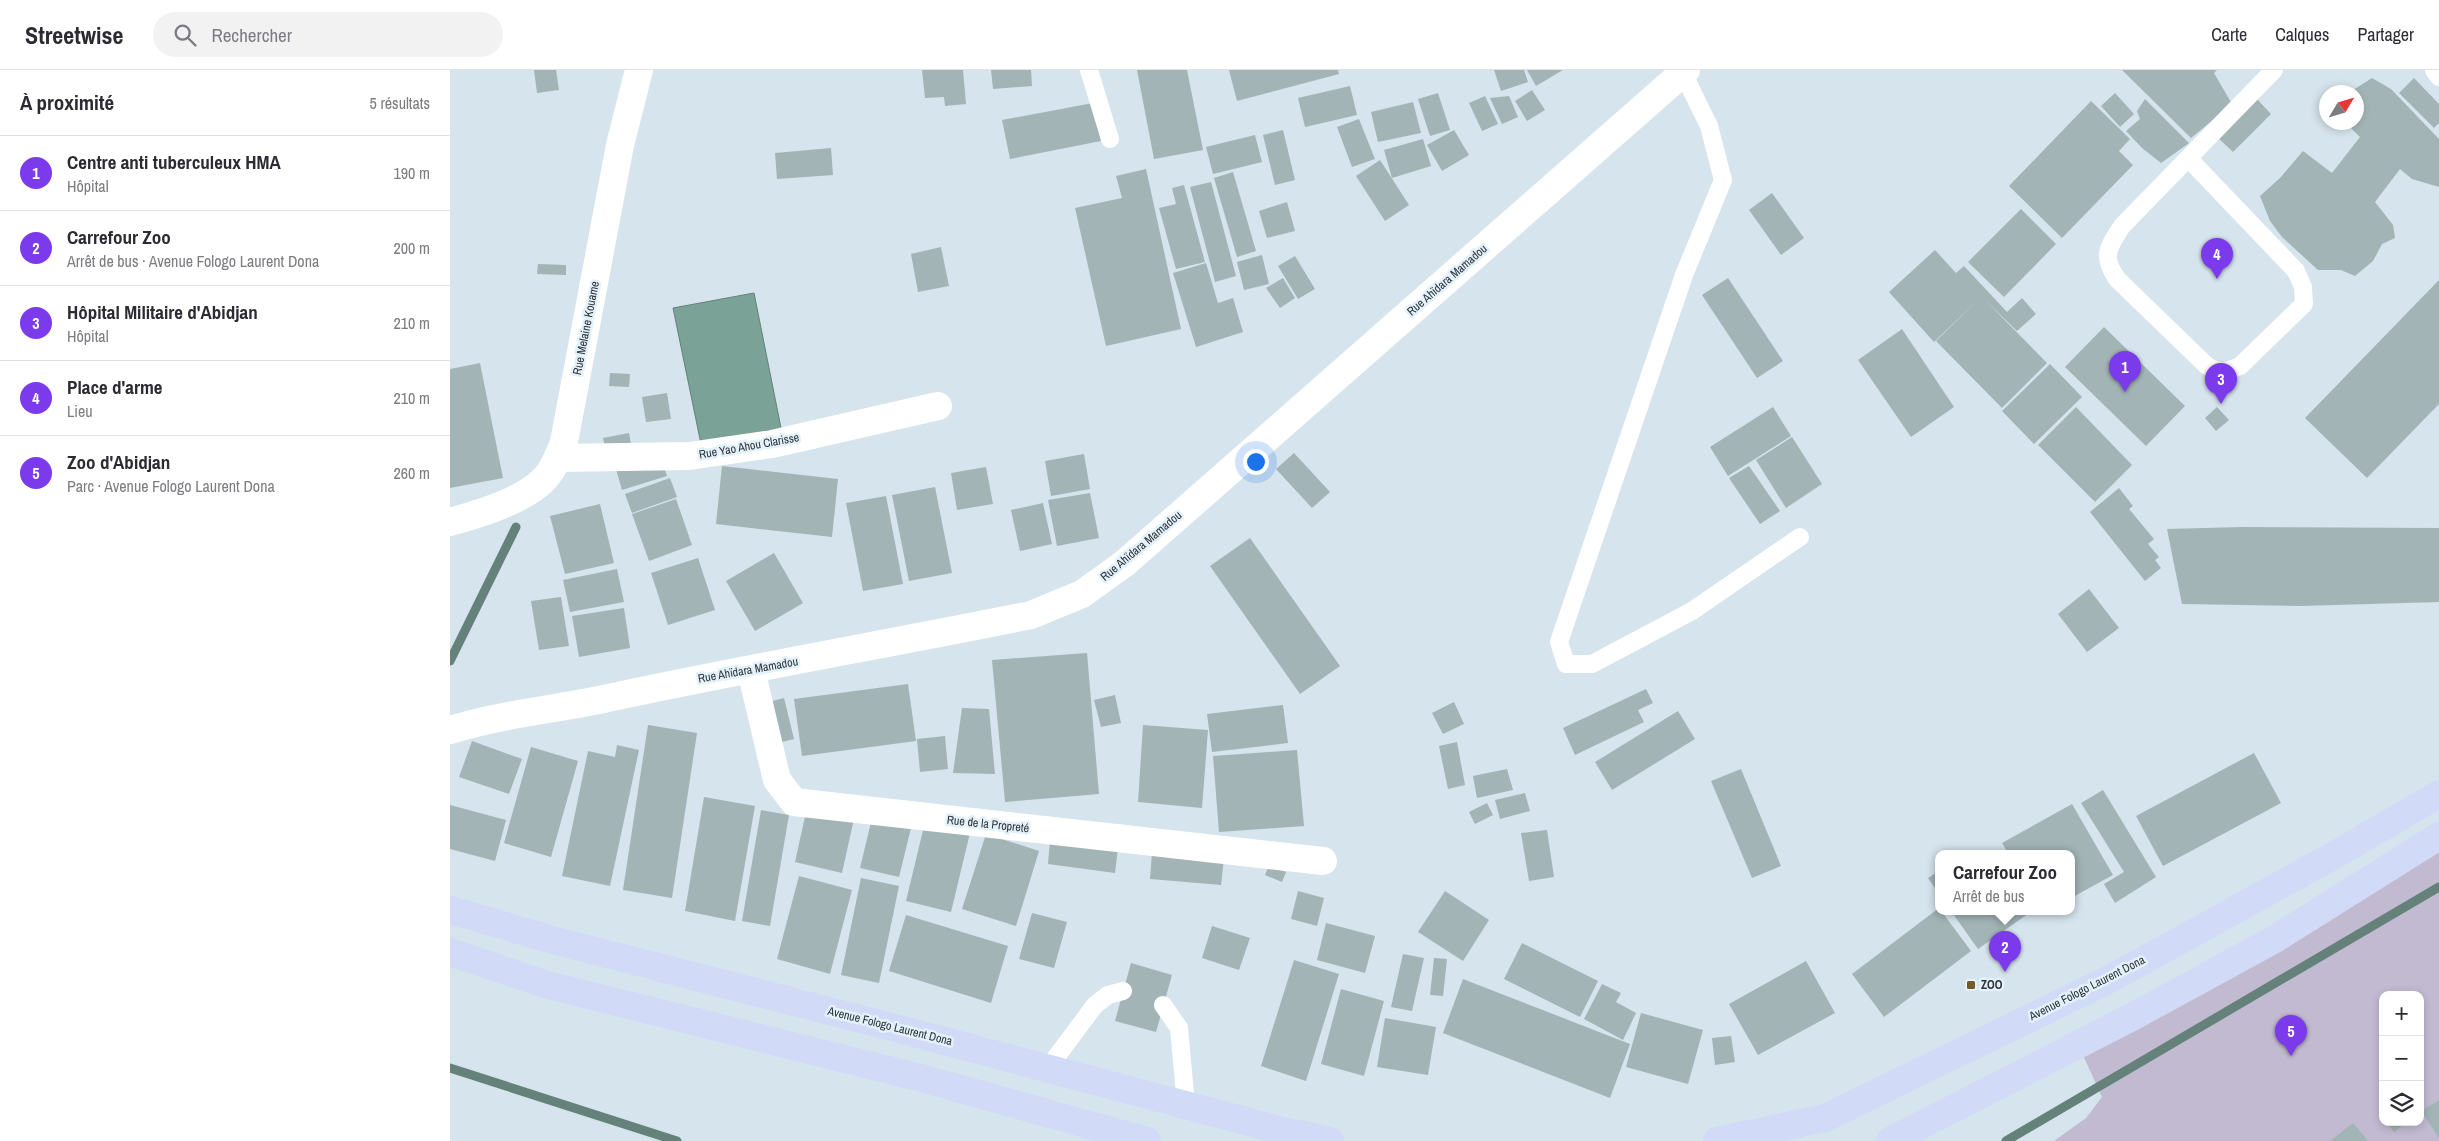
<!DOCTYPE html>
<html lang="fr">
<meta charset="utf-8">
<style>
:root{--surface:#fff;--page:#f2f2f3;--text:#2b2b33;--muted:#7c7c81;--line:#e1e1e2;--accent:#7c3aed}
body{margin:0;font-family:"Archivo Narrow",sans-serif;background:var(--page);color:var(--text)}
.controls{position:absolute;right:15px;bottom:15px;display:grid;overflow:hidden;border-radius:10px;box-shadow:0 2px 8px #0003}
.controls button{width:45px;height:45px;display:grid;place-items:center;padding:0;border:0;border-bottom:1px solid var(--line);background:var(--surface);color:var(--text);font:25px sans-serif}
.compass{position:absolute;left:1869px;top:15px;width:45px;height:45px;border-radius:50%;background:var(--surface);box-shadow:0 2px 8px #0003;rotate:52deg}
.you{position:absolute;left:805px;top:391px;width:18px;height:18px;margin:-12px;border:4px solid #fff;border-radius:50%;background:#1a73e8;box-shadow:0 0 0 8px #1a73e833}
.badge{display:grid;place-items:center;width:32px;height:32px;border-radius:50%;background:var(--accent);color:#fff;font-size:16px;font-weight:700}
.pin{position:absolute;translate:-50% -41px;filter:drop-shadow(0 1px 2px #0008)}
.pin::after{content:'';position:absolute;top:26px;width:18px;height:15px;background:inherit;clip-path:polygon(0 0,100% 0,50% 100%)}
.popup{position:absolute;left:1485px;top:780px;width:140px;height:65px;box-sizing:border-box;display:grid;place-content:center;border-radius:10px;background:var(--surface);filter:drop-shadow(0 1px 4px #0005);font-size:16px;white-space:nowrap;color:var(--muted)}
.popup b{font-size:19px;color:var(--text)}
.popup::after{content:'';position:absolute;left:50%;top:100%;margin-left:-10px;border:10px solid transparent;border-top-color:var(--surface)}
.list{margin:0;padding:0;list-style:none}
h2{display:flex;justify-content:space-between;align-items:center;height:65px;margin:0;padding:0 20px;font-size:21px}
h2 small{font-size:16px;font-weight:400;color:var(--muted)}
.list li{display:grid;grid-template-columns:32px 1fr auto;gap:15px;align-items:center;box-sizing:border-box;height:75px;padding:0 20px;border-top:1px solid var(--line)}
.list b{display:block;font-size:19px;white-space:nowrap}
.list p{margin:0;font-size:16px;white-space:nowrap;color:var(--muted)}
.list em{font-size:16px;font-style:normal;color:var(--muted)}
.icon{flex:none;width:28px;height:28px;fill:none;stroke:currentColor;stroke-width:2;stroke-linecap:round;stroke-linejoin:round}
.map{position:relative;flex:none;width:1989px;height:1071px;overflow:hidden}
header{display:flex;align-items:center;gap:30px;box-sizing:border-box;height:70px;padding:0 25px;background:var(--surface);border-bottom:1px solid var(--line)}
header strong{font-size:24px}
nav{display:flex;gap:28px;margin-inline-start:auto;font-size:18px}
.search{width:350px;height:45px;background:var(--page);display:flex;align-items:center;gap:12px;box-sizing:border-box;padding:0 18px;border-radius:28px;color:var(--muted);font-size:19px}
main{display:flex}
aside{flex:1;background:var(--surface)}
.map>svg:first-child{display:block}
.green{fill:#c1bad1;fill-rule:evenodd}
.water{fill:#7ba297;stroke:#64817a}
.lines{fill:none;stroke-linecap:round;stroke-linejoin:round}
.stream{stroke:#64817a;stroke-width:9}
.building{fill:#a2b4b6}
.lane{stroke:#fff;stroke-width:18}
.street{stroke:#fff;stroke-width:28}
.secondary{stroke:#d1daf6;stroke-width:28}
.poi-dot{fill:#735a2b;stroke:#e3f1fb;stroke-width:2}
.labels{text-anchor:middle;stroke-width:5;stroke-linejoin:round;paint-order:stroke}
.street-label{font-size:12px;fill:#2e3337;stroke:#e3f1fb}
.poi-label{font-size:12px;font-weight:bold;fill:#2e3337;stroke:#e3f1fb;text-anchor:start}
</style>
<header>
<strong>Streetwise</strong>
<div class="search"><svg class="icon" aria-label="search" viewBox="0 0 24 24"><circle cx="10" cy="10" r="6"/><path d="M15 15l6 6"/></svg>Rechercher</div>
<nav><a>Carte</a><a>Calques</a><a>Partager</a></nav>
</header>
<main>
<aside>
<h2>À proximité<small>5 résultats</small></h2>
<ul class="list">
<li><span class="badge">1</span><div><b>Centre anti tuberculeux HMA</b><p>Hôpital</p></div><em>190 m</em></li>
<li><span class="badge">2</span><div><b>Carrefour Zoo</b><p>Arrêt de bus · Avenue Fologo Laurent Dona</p></div><em>200 m</em></li>
<li><span class="badge">3</span><div><b>Hôpital Militaire d'Abidjan</b><p>Hôpital</p></div><em>210 m</em></li>
<li><span class="badge">4</span><div><b>Place d'arme</b><p>Lieu</p></div><em>210 m</em></li>
<li><span class="badge">5</span><div><b>Zoo d'Abidjan</b><p>Parc · Avenue Fologo Laurent Dona</p></div><em>260 m</em></li>
</ul>
</aside>
<div class="map">
<svg width="1989" height="1071" viewBox="0 0 1989 1071">
<rect width="100%" height="100%" fill="#d6e4ed"/>
<!-- green -->
<path class="green" d="M1989,755V1071H1604L1636,1048L1652,1027L1632,983ZM1933,925H1970V1052H1933Z"/>
<!-- water -->
<path class="water" d="M304,223L331,358L251,374L223,238Z"/>
<g class="lines">
<!-- stream -->
<path class="stream" d="M0,591L66,457
M0,998L227,1071
M1556,1071L1989,817"/>
</g>
<!-- building -->
<path class="building" d="M84,0H106L109,20L87,23Z
M472,0H513L516,34L495,36L494,27L475,28Z
M541,0H581L582,16L543,19Z
M687,0H737L753,80L704,89Z
M779,0H888L889,4L787,31Z
M1044,0H1074L1078,12L1051,21Z
M1077,0H1113L1086,16Z
M1672,0H1767L1764,3L1782,34L1741,68Z
M1922,8L1941,19L1989,69V117L1962,109L1950,99L1925,132L1943,155L1945,168L1932,174L1923,191L1905,206L1891,200H1868L1832,167L1820,151L1810,126L1830,108L1853,81L1882,103L1910,67L1895,52H1906V22H1900Z
M1964,8L1989,34V53L1984,58L1949,23Z
M900,16L907,45L855,57L848,28Z
M1082,20L1095,40L1077,51L1065,31Z
M988,23L1000,60L980,66L968,29Z
M1665,23L1684,44L1670,57L1651,36Z
M1035,26L1048,54L1032,61L1019,33Z
M1059,26L1068,47L1052,54L1040,28Z
M1805,27L1821,44L1783,82L1766,66Z
M1695,29L1739,73L1711,93L1692,78L1676,61L1690,49L1687,41Z
M1641,31L1680,69L1669,81L1683,95L1612,168L1559,116Z
M963,32L971,63L928,72L921,42Z
M643,33L651,71L560,89L552,50Z
M909,49L925,89L902,97L887,57Z
M833,60L845,110L825,115L813,65Z
M1004,60L1019,85L992,101L977,75Z
M805,65L812,92L763,104L756,77Z
M973,69L981,96L942,108L934,80Z
M381,78L383,105L327,109L325,83Z
M930,90L959,135L935,151L906,106Z
M696,99L731,259L656,276L625,138L672,128L666,106Z
M783,102L806,181L787,187L764,108Z
M761,112L786,206L765,212L740,117Z
M734,115L755,192L726,199L709,138L726,134L722,118Z
M1322,123L1354,168L1331,185L1299,140Z
M837,132L845,161L817,168L809,141Z
M1571,139L1606,174L1554,227L1518,192Z
M491,177L499,216L468,222L461,184Z
M1485,180L1506,203L1514,196L1557,242L1572,228L1586,244L1567,261L1535,230L1597,293L1552,338L1486,271L1532,226L1484,272L1439,222Z
M812,185L819,214L794,220L787,192Z
M845,186L865,219L848,229L828,196Z
M756,193L768,233L783,228L793,262L746,277L723,203Z
M88,194L116,195V205L87,204Z
M833,208L845,228L830,238L816,218Z
M1278,208L1333,291L1307,308L1252,225Z
M1989,210V334L1917,408L1855,348Z
M1654,257L1735,336L1696,376L1615,297Z
M1452,259L1504,337L1461,367L1408,290Z
M30,293L53,408L0,418V299Z
M1600,294L1632,327L1584,374L1552,341Z
M160,303L180,304L179,317L159,316Z
M217,323L221,349L196,352L192,327Z
M1323,337L1341,366L1278,406L1260,377Z
M1626,337L1682,395L1645,432L1588,375Z
M1767,337L1779,350L1766,361L1755,348Z
M179,363L182,380L157,385L153,368Z
M1342,367L1372,414L1336,438L1306,390Z
M844,383L880,422L862,438L826,399Z
M634,384L640,419L601,426L595,391Z
M211,388L217,406L172,420L166,399Z
M272,396L388,409L382,467L266,454Z
M1299,396L1330,441L1310,454L1279,408Z
M536,397L543,434L507,440L501,403Z
M220,408L227,427L182,443L175,424Z
M485,417L502,503L459,511L442,425Z
M1669,418L1683,436L1679,439L1704,469L1698,474L1709,487L1705,490L1711,498L1695,511L1640,442Z
M640,423L649,468L607,476L598,430Z
M436,426L453,514L413,521L396,433Z
M226,429L242,475L199,491L182,444Z
M593,433L602,474L570,481L561,440Z
M150,434L164,493L115,504L100,446Z
M1792,457L1989,458V532L1850,536L1732,534L1717,459Z
M800,468L890,596L850,624L760,496Z
M324,483L353,533L305,561L276,511Z
M248,488L265,540L218,555L201,503Z
M167,499L174,532L120,542L113,510Z
M1639,519L1669,558L1637,582L1608,544Z
M111,527L119,576L89,580L81,531Z
M174,538L180,578L129,587L122,546Z
M637,583L649,724L555,732L542,590Z
M458,614L466,671L352,686L344,629Z
M1196,619L1203,633L1188,640L1194,652L1125,685L1113,658Z
M665,625L671,653L651,657L644,630Z
M334,628L344,669L324,674L315,633Z
M1004,632L1014,654L993,664L982,643Z
M833,635L838,673L762,682L757,644Z
M512,638L539,639L545,704L503,703Z
M1228,641L1245,669L1162,720L1145,692Z
M198,655L247,663L222,828L173,820Z
M693,655L758,660L752,738L688,732Z
M495,666L498,699L470,702L467,669Z
M22,671L72,689L59,724L9,707Z
M1007,672L1015,715L998,719L989,676Z
M167,675L189,680L160,816L112,806L138,681L165,687Z
M81,677L128,691L101,787L54,773Z
M847,680L854,756L769,762L763,686Z
M1804,683L1831,733L1713,796L1686,746Z
M1057,699L1063,720L1027,728L1023,706Z
M1291,699L1331,796L1302,808L1261,711Z
M1653,720L1706,807L1665,833L1654,814L1674,802L1631,733Z
M1075,723L1080,741L1050,749L1045,730Z
M254,727L305,736L285,851L235,841Z
M358,733L405,744L392,803L345,792Z
M1037,733L1043,745L1025,754L1019,742Z
M1622,734L1663,805L1621,828V783H1558L1552,773Z
M0,735L56,750L45,791L0,779Z
M311,740L339,745L320,856L292,851Z
M424,740L463,750L449,807L410,798Z
M475,752L520,763L501,842L456,831Z
M1097,760L1104,807L1079,811L1071,763Z
M536,764L589,781L566,856L512,839Z
M600,770L668,778L665,803L598,794Z
M702,782L774,788L771,815L700,809Z
M819,795L836,802L832,812L815,805Z
M1489,801V824L1478,808Z
M349,806L402,820L380,904L327,889Z
M411,808L449,816L429,913L391,905Z
M848,821L874,828L867,856L841,849Z
M995,821L1039,850L1013,891L968,862Z
M1489,838L1521,881L1434,947L1402,904Z
M1501,841H1582L1528,879Z
M582,843L617,852L604,898L569,889Z
M456,845L558,876L541,933L439,901Z
M876,853L925,866L915,903L867,890Z
M762,856L800,868L789,900L752,888Z
M1072,873L1148,911L1130,947L1054,909Z
M953,884L974,888L962,941L941,937Z
M984,888L997,889L993,926L980,925Z
M844,890L889,904L856,1011L811,996Z
M1356,891L1385,943L1308,985L1279,934Z
M681,893L722,905L706,962L665,951Z
M1013,909L1180,974L1160,1028L993,963Z
M1152,914L1171,923L1166,932L1186,943L1173,970L1134,949Z
M891,919L934,931L914,1006L871,994Z
M1191,943L1253,960L1238,1014L1176,997Z
M935,948L986,957L978,1005L927,997Z
M1281,966L1285,992L1265,995L1262,968Z
M1989,1030V1068L1971,1041Z
M1936,1052H1957L1944,1062Z
M1903,1053L1918,1071H1880Z"/>
<g class="lines">
<!-- lane -->
<path class="lane" d="M639,0L660,69
M1984,0L1989,7
M1233,3L1259,56L1273,110L1234,205L1109,572L1116,594H1142L1242,541L1350,467
M1739,89L1846,201L1853,217L1854,234L1790,296C1776,302 1768,304 1756,295L1667,209C1651,185 1658,178 1672,156L1824,0
M713,935L729,958L736,1035
M598,998L645,935L658,925L673,921"/>
<!-- street -->
<path class="street" d="M108,388L239,386L322,374L488,336
M0,452C29,444 77,430 97,406C105,396 109,385 114,372L170,75L189,0
M301,600L327,710L344,732L873,791
M0,660C49,645 99,640 149,630C292,599 437,574 581,545L632,524L675,493L1236,0"/>
<!-- secondary -->
<path class="secondary" d="M0,840L110,872L457,961L833,1061L880,1071
M0,882L98,915L471,1008L697,1071
M1267,1071L1375,1048L1658,910L1881,787L1989,724
M1440,1071L1682,947L1825,869L1989,766"/>
</g>
<!-- markers -->
<rect class="poi-dot" x="1516" y="910" width="10" height="10" rx="2.5"/>
<g class="labels">
<!-- street labels -->
<g class="street-label">
<text transform="translate(997 210) rotate(-41)" y="4">Rue Ahïdara Mamadou</text>
<text transform="translate(136 258) rotate(-79)" y="4">Rue Melaine Kouame</text>
<text transform="translate(299 376) rotate(-10)" y="4">Rue Yao Ahou Clarisse</text>
<text transform="translate(691 476) rotate(-40)" y="4">Rue Ahïdara Mamadou</text>
<text transform="translate(298 600) rotate(-10)" y="4">Rue Ahïdara Mamadou</text>
<text transform="translate(538 754) rotate(6)" y="4">Rue de la Propreté</text>
<text transform="translate(1637 918) rotate(-27)" y="4">Avenue Fologo Laurent Dona</text>
<text transform="translate(440 956) rotate(14)" y="4">Avenue Fologo Laurent Dona</text>
</g>
<!-- poi labels -->
<g class="poi-label">
<text x="1531" y="919">ZOO</text>
</g>
</g>
</svg>
<div class="controls">
<button>+</button>
<button>−</button>
<button><svg class="icon" aria-label="layers" viewBox="0 0 24 24"><path d="M12 4l9 5-9 5-9-5zM3 14l9 5 9-5"/></svg></button>
</div>
<svg class="compass" viewBox="-18 -18 36 36"><path d="M0-13l5 13h-10z" fill="#e53935"/><path d="M0 13l5-13h-10z" fill="#7c7c81"/></svg>
<div class="you"></div>
<div class="pin badge" style="left:1675px;top:322px">1</div>
<div class="pin badge" style="left:1555px;top:902px">2</div>
<div class="popup"><b>Carrefour Zoo</b>Arrêt de bus</div>
<div class="pin badge" style="left:1771px;top:334px">3</div>
<div class="pin badge" style="left:1767px;top:209px">4</div>
<div class="pin badge" style="left:1841px;top:986px">5</div>
</div>
</main>
